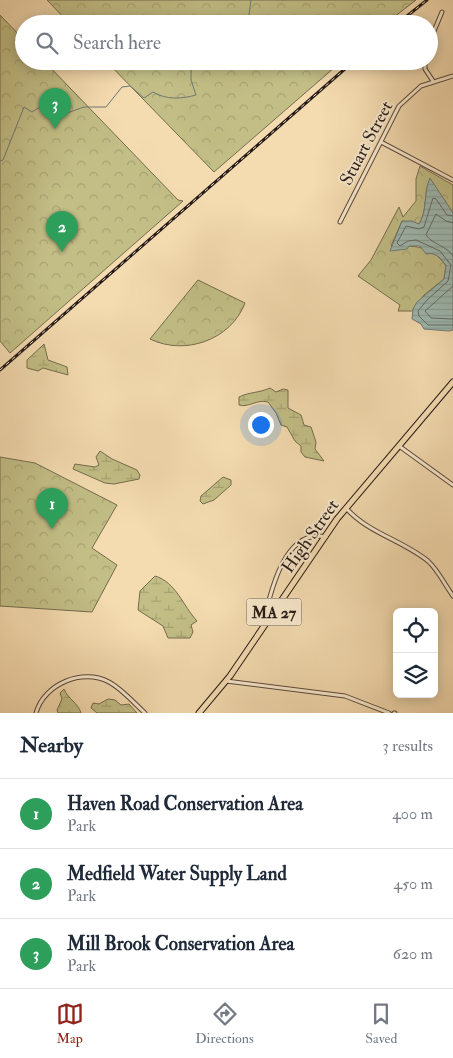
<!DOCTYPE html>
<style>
:root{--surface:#fff;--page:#f6f6f7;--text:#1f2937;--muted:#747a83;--line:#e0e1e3;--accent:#8f2418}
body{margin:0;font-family:"IM FELL Double Pica",serif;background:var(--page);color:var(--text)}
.controls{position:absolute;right:15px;bottom:15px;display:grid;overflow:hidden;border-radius:8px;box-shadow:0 2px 12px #0003}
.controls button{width:45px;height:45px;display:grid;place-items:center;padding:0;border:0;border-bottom:1px solid var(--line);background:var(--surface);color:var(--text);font:25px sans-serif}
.you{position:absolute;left:260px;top:424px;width:18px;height:18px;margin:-12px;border:4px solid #fff;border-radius:50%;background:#1a73e8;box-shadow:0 0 0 8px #1a73e833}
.badge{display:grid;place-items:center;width:32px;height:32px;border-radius:50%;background:var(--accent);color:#fff;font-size:16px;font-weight:700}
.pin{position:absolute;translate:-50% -41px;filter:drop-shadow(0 1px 2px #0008)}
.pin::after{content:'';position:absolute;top:26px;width:18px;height:15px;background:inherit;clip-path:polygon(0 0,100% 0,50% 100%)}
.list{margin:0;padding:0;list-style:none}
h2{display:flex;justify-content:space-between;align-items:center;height:65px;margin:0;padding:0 20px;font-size:21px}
h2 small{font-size:16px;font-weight:400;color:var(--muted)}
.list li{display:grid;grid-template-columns:32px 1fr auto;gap:15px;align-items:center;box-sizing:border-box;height:70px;padding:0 20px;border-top:1px solid var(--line)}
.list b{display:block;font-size:19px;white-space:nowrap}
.list p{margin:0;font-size:16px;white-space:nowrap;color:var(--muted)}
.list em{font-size:16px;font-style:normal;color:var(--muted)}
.icon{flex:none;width:28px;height:28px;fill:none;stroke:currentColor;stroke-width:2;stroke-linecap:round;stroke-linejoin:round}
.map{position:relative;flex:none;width:453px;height:713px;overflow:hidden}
.search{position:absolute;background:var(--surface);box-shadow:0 2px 12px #0003;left:15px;right:15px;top:15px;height:55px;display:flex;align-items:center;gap:12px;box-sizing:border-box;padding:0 18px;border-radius:28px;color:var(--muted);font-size:19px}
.sheet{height:275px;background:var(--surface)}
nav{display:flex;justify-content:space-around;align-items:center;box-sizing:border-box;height:70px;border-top:1px solid var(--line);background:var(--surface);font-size:14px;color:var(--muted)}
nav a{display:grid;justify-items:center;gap:2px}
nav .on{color:var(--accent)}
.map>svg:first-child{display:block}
.wetland{fill:url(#wetland-marsh);stroke:#746c4e}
.park{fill:url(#park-crowns);stroke:#746c4e}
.water{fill:url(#water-rules);stroke:#6d7974}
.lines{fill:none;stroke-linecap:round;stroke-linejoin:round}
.shore{stroke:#626a64;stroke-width:1}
.stream{stroke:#6d7974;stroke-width:1}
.street-casing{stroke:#5a4a3c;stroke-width:5}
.primary-casing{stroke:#261a16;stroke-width:7}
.street{stroke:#f8e8cc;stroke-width:3}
.primary{stroke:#f4dbb0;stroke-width:5}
.rail-casing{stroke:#261a16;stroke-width:3}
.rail{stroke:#f8e8cc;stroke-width:1;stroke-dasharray:4;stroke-linecap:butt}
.labels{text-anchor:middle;stroke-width:4;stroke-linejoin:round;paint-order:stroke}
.shield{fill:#f8e8cc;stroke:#65584d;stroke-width:1}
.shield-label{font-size:16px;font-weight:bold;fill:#261a16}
.street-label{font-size:18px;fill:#261a16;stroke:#f8e8cc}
</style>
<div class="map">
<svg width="453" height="713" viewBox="0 0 453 713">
<defs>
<pattern id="wetland-marsh" width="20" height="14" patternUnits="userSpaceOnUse" patternTransform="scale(1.25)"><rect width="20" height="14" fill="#c2be86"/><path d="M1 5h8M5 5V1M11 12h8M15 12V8" fill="none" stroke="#a7a373"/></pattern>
<pattern id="park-crowns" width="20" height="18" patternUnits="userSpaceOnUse" patternTransform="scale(1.25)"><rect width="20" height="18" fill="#c2be86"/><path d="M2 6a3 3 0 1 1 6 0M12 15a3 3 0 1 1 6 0" fill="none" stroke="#a7a373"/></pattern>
<pattern id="water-rules" width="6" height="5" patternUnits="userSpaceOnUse" patternTransform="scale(1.25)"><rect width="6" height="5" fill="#9db9b2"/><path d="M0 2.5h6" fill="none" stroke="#879e98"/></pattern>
</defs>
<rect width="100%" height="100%" fill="#f4dbb0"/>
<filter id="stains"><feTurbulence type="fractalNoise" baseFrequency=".004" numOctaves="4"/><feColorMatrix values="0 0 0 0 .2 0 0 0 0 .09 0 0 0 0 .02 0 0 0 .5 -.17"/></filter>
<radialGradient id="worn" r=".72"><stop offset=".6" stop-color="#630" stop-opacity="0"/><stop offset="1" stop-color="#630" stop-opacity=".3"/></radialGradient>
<!-- wetland -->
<path class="wetland" d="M44,344L48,360L67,367L68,375L43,368L38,371L27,368V360Z
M270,388L276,392L283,389L288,390V408L301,415L304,425L311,427L316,442L315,449L324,461L305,457L301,452V446L295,441L287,427L281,425L276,413L268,402C256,399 249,408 239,405V397C249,392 259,393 270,388Z
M100,451L112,459L137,470L140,475L139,479L114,484L105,483L73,469L75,464L95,467L99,465L96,457Z
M223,477L231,480V485L214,500L203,504L200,501L201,496Z
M155,576C176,582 183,606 197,621L191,625L193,632L190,638H168L163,626L138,610L140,591Z
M64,689C68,699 78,703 81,713H58L57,710L62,699L60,693Z
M108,699L115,700L121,705L129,704L137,713H97L91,708L93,703L99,704Z"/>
<!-- park -->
<path class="park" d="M47,0H416L385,24H70Z
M0,15L24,40V61H44L178,200L183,201L10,353L0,341Z
M106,61H342L214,172Z
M420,166L453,185V213L430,179C423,193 428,210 419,224L402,221L391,246C413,245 433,246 446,266L444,279L424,295L413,311H398L400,305L358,276L371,260L399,207L403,217L416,201V179Z
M198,280L245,303C231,340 185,356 150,339Z
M0,457L35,463L117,505L92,548L117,565L92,612L0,606Z"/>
<!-- water -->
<path class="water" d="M430,178L453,213V330L449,331L424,329L421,324L412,319L413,309L417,302L444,279L446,266C441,258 436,252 426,254L420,246H409L407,249L390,251L402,221H412L419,224C428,210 423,193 430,178Z"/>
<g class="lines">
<!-- shore -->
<path class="shore" d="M453,216L447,215L436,199L433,198L424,227L419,229L406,226L397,243L400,246L408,241L416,240L440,251L451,265L448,281L427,300L418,311L419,316L428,325H453
M453,223L446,221L436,214L426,235C433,245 446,245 453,256
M453,286L425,311L431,318L453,319"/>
<!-- stream -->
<path class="stream" d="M282,0H283
M242,24L249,15L251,0
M0,161L3,160L24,107L32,112L61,94H67V113L84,107H106L122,87L130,86L144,98L153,92C166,100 182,99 196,95L191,80V66L209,61"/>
<defs>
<path id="street" d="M429,43L442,12
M425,61V69L433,81
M381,142L453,180
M340,222L399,106L421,86L453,76
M399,446L453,485
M346,508C368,533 402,540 428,561C438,570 445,585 453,596
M263,624C270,594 284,527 326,537
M226,681L345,696L389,713
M36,713C44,684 82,668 109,682C122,689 134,703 145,713
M394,713H395"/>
<path id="primary" d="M199,713L230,676L337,519L453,382"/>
</defs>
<!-- street casing -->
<use href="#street" class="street-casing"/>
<!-- primary casing -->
<use href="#primary" class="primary-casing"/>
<!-- street -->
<use href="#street" class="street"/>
<!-- primary -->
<use href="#primary" class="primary"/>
<defs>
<path id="rail" d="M397,24L427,0
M0,370L354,61"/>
</defs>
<!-- rail casing -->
<use href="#rail" class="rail-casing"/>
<!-- rail -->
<use href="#rail" class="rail"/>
</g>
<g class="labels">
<!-- shield labels -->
<rect class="shield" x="246.5" y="598.5" width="55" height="27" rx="4"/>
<g class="shield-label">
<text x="274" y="618">MA 27</text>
</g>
<!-- street labels -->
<g class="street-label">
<text transform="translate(366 143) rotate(-62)" y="6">Stuart Street</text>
<text transform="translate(310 536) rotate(-55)" y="6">High Street</text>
</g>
</g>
<rect width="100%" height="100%" filter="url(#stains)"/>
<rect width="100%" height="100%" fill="url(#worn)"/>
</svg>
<div class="controls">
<button><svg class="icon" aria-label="locate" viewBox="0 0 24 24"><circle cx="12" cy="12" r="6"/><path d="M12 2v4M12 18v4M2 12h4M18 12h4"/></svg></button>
<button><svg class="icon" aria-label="layers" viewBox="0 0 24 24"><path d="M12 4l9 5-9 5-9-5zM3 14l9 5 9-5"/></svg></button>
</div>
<div class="you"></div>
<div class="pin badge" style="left:52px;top:529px;background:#2e9e5b">1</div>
<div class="pin badge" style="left:62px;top:252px;background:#2e9e5b">2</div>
<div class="pin badge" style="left:55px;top:129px;background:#2e9e5b">3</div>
<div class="search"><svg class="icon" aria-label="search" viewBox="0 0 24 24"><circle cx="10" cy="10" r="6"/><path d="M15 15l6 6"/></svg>Search here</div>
</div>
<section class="sheet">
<h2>Nearby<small>3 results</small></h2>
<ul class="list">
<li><span class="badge" style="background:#2e9e5b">1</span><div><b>Haven Road Conservation Area</b><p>Park</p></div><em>400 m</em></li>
<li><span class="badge" style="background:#2e9e5b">2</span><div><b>Medfield Water Supply Land</b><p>Park</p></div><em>450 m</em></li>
<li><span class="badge" style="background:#2e9e5b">3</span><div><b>Mill Brook Conservation Area</b><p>Park</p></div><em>620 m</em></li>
</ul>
</section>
<nav>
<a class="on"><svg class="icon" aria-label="map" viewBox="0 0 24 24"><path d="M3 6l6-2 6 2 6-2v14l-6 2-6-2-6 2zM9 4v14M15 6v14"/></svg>Map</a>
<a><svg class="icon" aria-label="directions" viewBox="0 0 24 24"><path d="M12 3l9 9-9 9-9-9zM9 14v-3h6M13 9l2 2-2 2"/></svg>Directions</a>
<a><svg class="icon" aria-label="saved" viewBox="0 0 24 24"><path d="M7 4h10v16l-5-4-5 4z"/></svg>Saved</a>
</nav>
